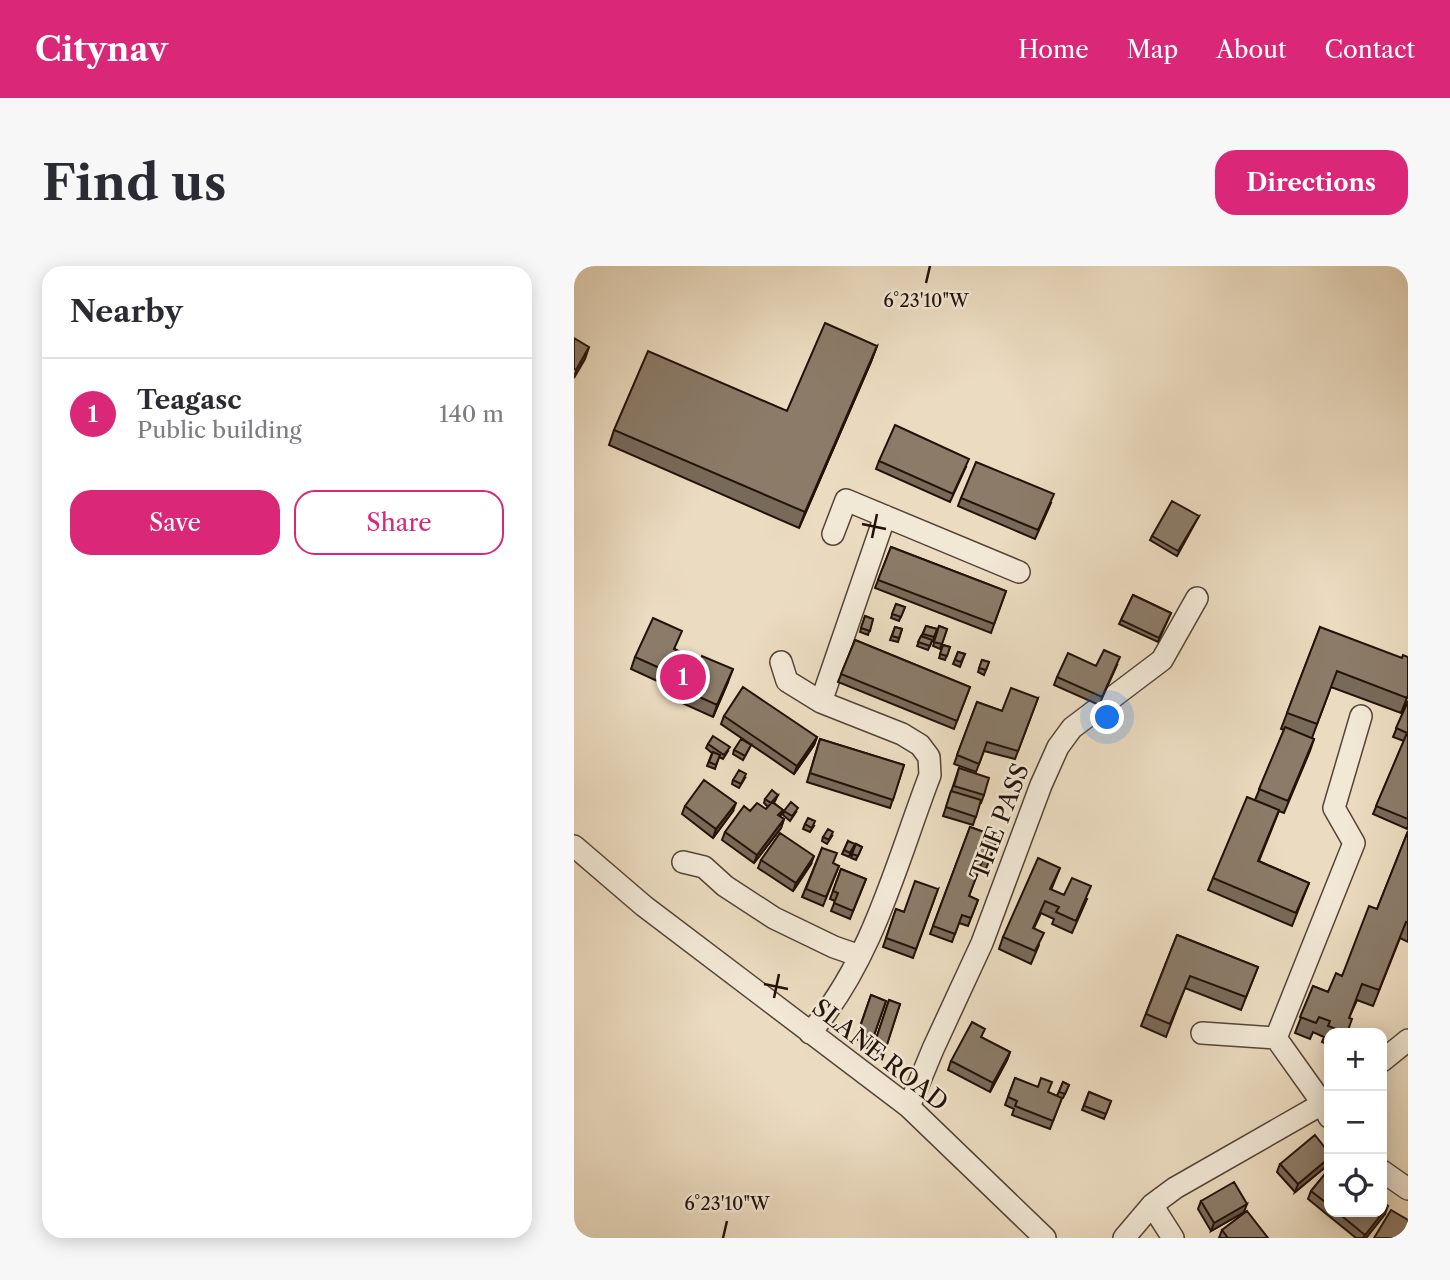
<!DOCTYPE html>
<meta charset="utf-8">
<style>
:root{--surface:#fff;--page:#f7f7f7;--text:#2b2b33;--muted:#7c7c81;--line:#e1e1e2;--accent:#db2777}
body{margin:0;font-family:"Libre Caslon Text",serif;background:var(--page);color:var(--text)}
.controls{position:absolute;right:21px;bottom:21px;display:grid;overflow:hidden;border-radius:14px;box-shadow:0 4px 18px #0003}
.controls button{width:63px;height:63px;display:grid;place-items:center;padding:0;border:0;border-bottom:2px solid var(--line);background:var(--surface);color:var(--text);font:35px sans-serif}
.you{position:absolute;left:534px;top:452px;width:24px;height:24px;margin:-18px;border:5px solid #fff;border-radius:50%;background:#1a73e8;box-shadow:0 0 0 10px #1a73e833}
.badge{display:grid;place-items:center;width:46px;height:46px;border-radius:50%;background:var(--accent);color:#fff;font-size:23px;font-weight:700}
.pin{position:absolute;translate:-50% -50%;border:4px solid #fff;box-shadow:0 2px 7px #0006}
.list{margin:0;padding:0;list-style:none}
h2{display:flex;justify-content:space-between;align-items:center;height:91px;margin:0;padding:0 28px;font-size:30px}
h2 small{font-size:23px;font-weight:400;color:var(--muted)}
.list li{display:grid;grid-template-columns:46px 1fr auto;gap:21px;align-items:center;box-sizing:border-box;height:112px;padding:0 28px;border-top:2px solid var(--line)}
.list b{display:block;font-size:26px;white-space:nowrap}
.list p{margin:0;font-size:23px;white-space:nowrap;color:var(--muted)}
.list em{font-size:23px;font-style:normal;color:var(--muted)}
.actions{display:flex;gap:14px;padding:21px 28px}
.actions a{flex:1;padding:16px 0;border:2px solid var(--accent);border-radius:21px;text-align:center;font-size:24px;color:var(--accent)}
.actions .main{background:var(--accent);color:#fff}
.icon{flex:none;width:38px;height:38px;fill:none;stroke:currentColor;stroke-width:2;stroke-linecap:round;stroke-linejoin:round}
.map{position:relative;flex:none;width:834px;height:972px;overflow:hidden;border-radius:21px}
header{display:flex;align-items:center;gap:42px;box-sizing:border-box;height:98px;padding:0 35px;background:var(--accent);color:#fff}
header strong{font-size:33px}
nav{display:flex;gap:38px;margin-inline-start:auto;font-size:24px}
.intro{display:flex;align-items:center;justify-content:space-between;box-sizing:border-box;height:168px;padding:0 42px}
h1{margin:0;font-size:49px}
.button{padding:18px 32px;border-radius:21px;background:var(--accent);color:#fff;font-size:24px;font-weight:700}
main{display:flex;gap:42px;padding:0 42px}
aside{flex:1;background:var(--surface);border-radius:21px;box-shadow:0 4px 18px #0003}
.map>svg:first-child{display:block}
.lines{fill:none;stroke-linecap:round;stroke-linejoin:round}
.minor-casing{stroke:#554436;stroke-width:24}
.minor{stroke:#f2e8d6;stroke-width:21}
.wall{fill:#786a59;stroke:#231208;stroke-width:2}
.shaded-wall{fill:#615649;stroke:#231208;stroke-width:2}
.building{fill:#8b7b68;stroke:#231208;stroke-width:2}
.ticks{fill:none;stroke:#231208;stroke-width:2.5}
.labels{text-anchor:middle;stroke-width:5;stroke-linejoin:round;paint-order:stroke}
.street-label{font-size:24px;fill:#231208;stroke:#f2e8d6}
.ticks-label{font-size:18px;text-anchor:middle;fill:#231208;stroke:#f2e8d6;stroke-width:5;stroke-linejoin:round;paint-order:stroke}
</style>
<header>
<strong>Citynav</strong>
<nav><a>Home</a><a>Map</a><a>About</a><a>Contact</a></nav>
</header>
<div class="intro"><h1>Find us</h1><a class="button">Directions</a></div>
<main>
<aside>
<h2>Nearby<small></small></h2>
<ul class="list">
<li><span class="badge">1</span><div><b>Teagasc</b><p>Public building</p></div><em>140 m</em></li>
</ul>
<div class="actions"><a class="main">Save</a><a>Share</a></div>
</aside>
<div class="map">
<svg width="834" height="972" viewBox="0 0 834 972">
<rect width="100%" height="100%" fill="#ebdbc0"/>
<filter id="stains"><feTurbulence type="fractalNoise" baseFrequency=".00286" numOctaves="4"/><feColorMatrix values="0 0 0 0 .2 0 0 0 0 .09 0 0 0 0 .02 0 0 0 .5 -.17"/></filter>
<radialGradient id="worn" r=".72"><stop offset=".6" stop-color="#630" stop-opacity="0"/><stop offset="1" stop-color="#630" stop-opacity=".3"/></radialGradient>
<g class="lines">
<defs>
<path id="minor" d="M259,268L272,234L445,306
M207,396L213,415L247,436L328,468L346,479L355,491L356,509C322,598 299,693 236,767
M247,436L311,250
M0,580L70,640L335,841L471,972
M109,596L130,601L151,620L200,652L260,681L286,690
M628,767L702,772
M808,795L834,774
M335,841L359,783L408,677L467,519L484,481L498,462L588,394L623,332
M755,851L749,838L702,772L780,577L760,542L787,450
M808,905L834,923
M578,939L599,972
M550,972L578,939L601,922L755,834"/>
</defs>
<!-- minor casing -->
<use href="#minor" class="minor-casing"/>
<!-- minor -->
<use href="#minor" class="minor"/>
</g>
<!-- wall -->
<path class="wall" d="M303,80L297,96L225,262L35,179L40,164L213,145Z
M305,195L392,201L376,236L302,203Z
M387,232L477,237L461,273L384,240Z
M625,250L603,290L576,274L578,270Z
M317,281L432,325L417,367L301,322Z
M559,329L597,347L584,376L545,358Z
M322,338L331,341L325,355L317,352Z
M291,350L299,353L294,369L286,366Z
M352,360L363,363L359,375H358L354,384L343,380Z
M365,360L373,363L366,383L359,380Z
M321,361L328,363L324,376L316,374Z
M746,361L834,429L827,447L757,421L738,472L740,473L736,485L710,547L705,545L685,595L735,617L718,660L634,624L639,612L681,534L710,464L707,463Z
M281,374L396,421L380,463L264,416Z
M369,379L376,381L371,394L365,392Z
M101,383L154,416L139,451L108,437L110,431L91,423L92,419L57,403L61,391Z
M384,386L391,388L386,401L379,398Z
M408,394L415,396L410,409L404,406Z
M543,399L525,439L480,419L483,411L522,400Z
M464,432L441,493L410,485L402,506L380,498L403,436L428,445Z
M834,435V560L833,563L799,548L830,475L819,471Z
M150,450L243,471L240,479L220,508L147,458Z
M246,473L330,499L316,542L233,516Z
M134,478L154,485L149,493L145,491L141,503L133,500L138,487L132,482Z
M177,479L169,494L159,488L160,484Z
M385,502L410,529L407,537H406L399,559L369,550Z
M171,512L165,522L158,518L159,514Z
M204,529L200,537L209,544L206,551L210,553L207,562L180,597L148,574L151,566L176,545L192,543L194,541L190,537L191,533Z
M111,540L159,545L139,572L108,548Z
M210,545L222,546L216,555L209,549Z
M231,558L240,560L236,566L229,563Z
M396,561L424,571L412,603L406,601L395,630L404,634L394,660L385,657L378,676L356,668Z
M834,565V676L826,672L799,740L783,734L775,752L773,767H755V779L748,776L750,771L739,766L736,773L721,767L739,720L754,726L768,710L803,643Z
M258,570L253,578L248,575L249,571Z
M274,575L279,582L275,591L268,588Z
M282,578L288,581L282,594L277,592Z
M248,582L259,598L265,600L249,640L228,631Z
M187,594L237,598L219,625L184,602Z
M486,602L477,624L490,629L513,633L498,667L478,658L480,653L467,647L460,662L465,679L457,698L425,683L429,671Z
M267,603L292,613L276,653L257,645L261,635L256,633Z
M364,623L339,692L309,681L322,643L330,646Z
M603,669L684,701L667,744L611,722L592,771L567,760Z
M297,729L312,735L295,784L282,772Z
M315,734L326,738L308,793L298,785Z
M408,772L436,786L433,794L416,826L374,804L377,795Z
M441,812L483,830L489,816L495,819L489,832H488L476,863L438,849L440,843L431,839Z
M515,826L537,835L530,853L508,844Z
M706,898H755L721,926L703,906Z
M755,903V946H808L811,948L792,972H782L734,933L737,925Z
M627,935L670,946L637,965L624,943Z
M648,964L694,972H645Z"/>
<!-- shaded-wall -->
<path class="shaded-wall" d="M303,80L297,96L225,262L231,246Z
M15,81L11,93L0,112L2,104Z
M159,403L154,416L139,451L143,439Z
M243,471L240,479L220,508L223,500Z
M162,537L159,545L139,572L142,563Z
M210,553L207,562L180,597L183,589Z
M240,590L237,598L219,625L222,617Z
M436,786L433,794L416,826L419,817Z
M755,892V898L721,926L724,918Z
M673,938L670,946L637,965L640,957Z
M814,940L811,948L792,972H789L791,969Z"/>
<!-- building -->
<path class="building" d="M251,57L303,80L231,246L40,164L74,85L213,145Z
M0,72L15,81L2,104L0,103Z
M321,159L395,193L379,228L305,195Z
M402,196L480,228L464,264L387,232Z
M598,235L625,250L604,285L578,270Z
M317,281L432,325L420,358L304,314Z
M559,329L597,347L585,372L547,354Z
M322,338L331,341L327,351L318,348Z
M291,350L299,353L296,365L287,362Z
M79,352L108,365L100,383L126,395L128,390L159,403L143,439L112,425L115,419L95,411L97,407L61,391Z
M352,360L363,363L360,371L349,368Z
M365,360L373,363L368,378L360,376Z
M321,361L328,363L325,372L318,370Z
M746,361L828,392L829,389L834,391V429L833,432L763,405L743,458L713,447Z
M347,370L358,374L356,380L344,376Z
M281,374L396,421L383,455L267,408Z
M369,379L376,381L373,390L366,388Z
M530,384L546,391L528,431L483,411L494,387L522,400Z
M384,386L391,388L387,396L381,394Z
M408,394L415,396L412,404L405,402Z
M169,421L243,471L223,500L150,450Z
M437,422L464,432L444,485L413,476L405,498L383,489L403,436L428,445Z
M834,435V553L802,540L833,467L822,462Z
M711,461L740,473L714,535L685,523Z
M139,470L156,481L150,489L134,478Z
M167,473L177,479L171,490L160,484Z
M246,473L330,499L319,534L236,507Z
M139,486L146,489L142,499L135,496Z
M385,502L415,512L410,529L380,520Z
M165,504L172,508L167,518L159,514Z
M130,514L162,537L142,563L111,540Z
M198,524L204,529L197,537L191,533Z
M377,525L407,534L402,551L372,541Z
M673,531L705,544L684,595L735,617L722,647L639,612Z
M198,536L209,544L204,549L210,553L183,589L151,566L170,540L176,545L183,537L192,543Z
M217,536L224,542L218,550L210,545Z
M234,552L241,555L238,562L231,558Z
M396,561L424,571L415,595L409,593L395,630L404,634L397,652L388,649L381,668L359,660Z
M254,563L259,566L255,574L249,571Z
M834,565V657L832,656L805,724L788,718L775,752L778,753L773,767L754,760L756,755L745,751L742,757L726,751L739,720L754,726L762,707L768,710L795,640L803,643Z
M206,567L240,590L222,617L187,594Z
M274,575L281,578L276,587L270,584Z
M282,578L288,581L284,590L278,588Z
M248,582L263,587L259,597L265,600L252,631L232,623Z
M464,592L486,602L476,623L490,629L498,612L517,620L502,655L482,646L485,641L471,635L459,662L470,667L461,685L429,671Z
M267,603L292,613L279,645L260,637L264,627L259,625Z
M341,615L364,623L342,683L312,672L322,643L330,646Z
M603,669L684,701L672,731L616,710L596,758L572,748Z
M297,729L312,735L298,775L285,764Z
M315,734L326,738L311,785L301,776Z
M398,756L411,763L407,771L436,786L419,817L377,795Z
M441,812L464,821L467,812L478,816L474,826L488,832L479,855L441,840L443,835L434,831Z
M489,816L495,819L491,828L485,826Z
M515,826L537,835L532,848L510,840Z
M741,869L755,887V892L724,918L706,898Z
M755,903V939L737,925Z
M660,916L673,938L640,957L627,935Z
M808,935L814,940L791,969L763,946H808Z
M817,944L834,954V972H800Z
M673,945L694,972H654L648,964Z"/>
<!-- ticks -->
<path class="ticks" d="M352,17L356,0M288,258L312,263M298,272L303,248M190,718L214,723M200,732L205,708M149,972L153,955"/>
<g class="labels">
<!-- street labels -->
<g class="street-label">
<text transform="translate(426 556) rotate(-69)" y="8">THE PASS</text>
<text transform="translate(306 789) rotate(38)" y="8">SLANE ROAD</text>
</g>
</g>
<g class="ticks-label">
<text x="352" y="41">6°23'10"W</text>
<text x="153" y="944">6°23'10"W</text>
</g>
<rect width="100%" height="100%" filter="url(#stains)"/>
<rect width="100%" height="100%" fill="url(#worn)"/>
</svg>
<div class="controls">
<button>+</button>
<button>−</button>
<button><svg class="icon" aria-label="locate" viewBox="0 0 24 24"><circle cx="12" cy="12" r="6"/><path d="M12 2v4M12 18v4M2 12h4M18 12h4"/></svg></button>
</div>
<div class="you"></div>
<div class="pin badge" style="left:109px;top:411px">1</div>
</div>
</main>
